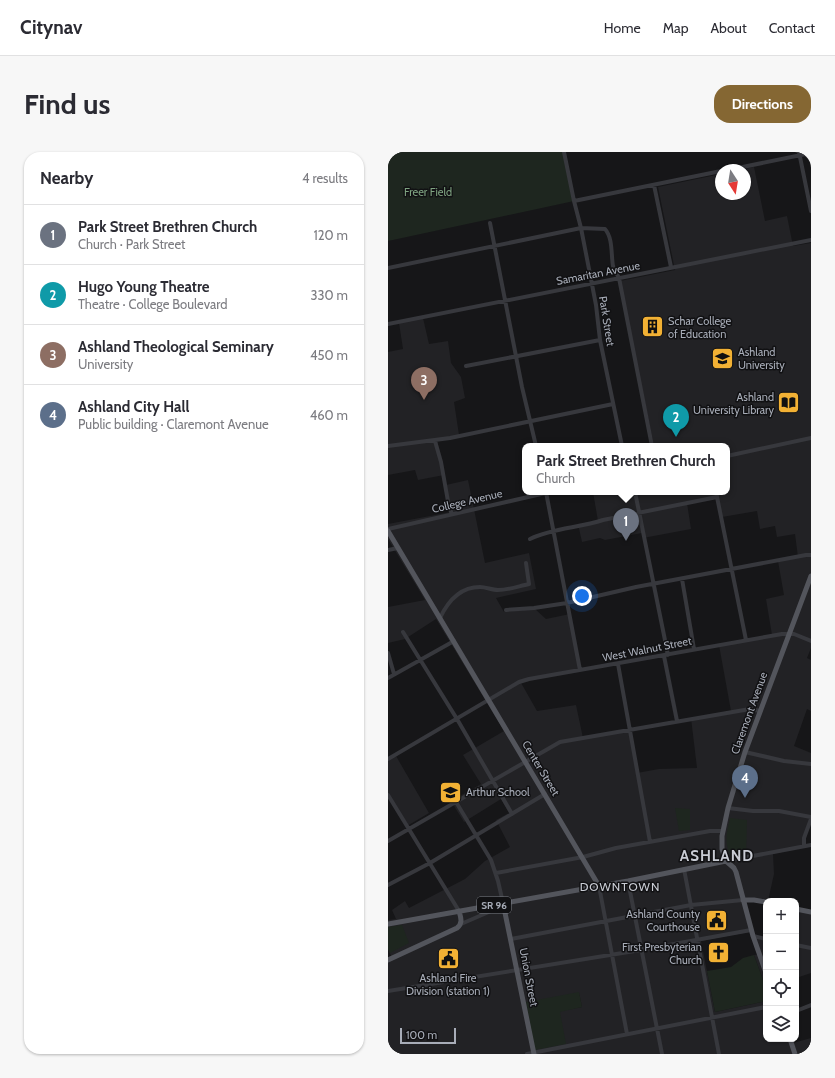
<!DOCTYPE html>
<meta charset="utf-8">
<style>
:root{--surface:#fff;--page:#f7f7f7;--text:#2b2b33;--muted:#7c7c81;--line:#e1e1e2;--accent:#856733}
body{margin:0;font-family:Cabin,sans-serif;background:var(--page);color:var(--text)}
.controls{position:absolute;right:12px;bottom:12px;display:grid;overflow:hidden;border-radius:8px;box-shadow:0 1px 3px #0004}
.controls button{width:36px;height:36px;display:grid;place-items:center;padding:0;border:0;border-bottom:1px solid var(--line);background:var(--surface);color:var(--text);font:20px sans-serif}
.compass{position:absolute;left:327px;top:12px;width:36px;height:36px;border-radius:50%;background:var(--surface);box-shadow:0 1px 3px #0004;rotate:168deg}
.scale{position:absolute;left:12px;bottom:10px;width:56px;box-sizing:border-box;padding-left:4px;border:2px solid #a8adb8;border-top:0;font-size:11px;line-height:14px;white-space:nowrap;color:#a8adb8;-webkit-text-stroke:3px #111113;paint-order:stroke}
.you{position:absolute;left:194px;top:444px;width:14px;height:14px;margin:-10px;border:3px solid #fff;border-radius:50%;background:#1a73e8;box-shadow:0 0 0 6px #1a73e833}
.badge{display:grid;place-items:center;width:26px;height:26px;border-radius:50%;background:var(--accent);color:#fff;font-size:13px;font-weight:700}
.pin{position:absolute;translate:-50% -33px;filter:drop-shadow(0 1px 2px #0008)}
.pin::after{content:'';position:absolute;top:21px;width:14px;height:12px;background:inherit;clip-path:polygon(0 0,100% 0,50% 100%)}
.popup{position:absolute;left:134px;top:291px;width:208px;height:52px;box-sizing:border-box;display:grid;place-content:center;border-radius:8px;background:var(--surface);filter:drop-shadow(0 1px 3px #0005);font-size:13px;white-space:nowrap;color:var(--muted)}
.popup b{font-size:15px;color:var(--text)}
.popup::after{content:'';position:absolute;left:50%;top:100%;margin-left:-8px;border:8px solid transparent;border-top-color:var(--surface)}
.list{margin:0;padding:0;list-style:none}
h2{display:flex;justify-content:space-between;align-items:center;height:52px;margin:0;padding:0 16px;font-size:17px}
h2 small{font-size:13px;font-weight:400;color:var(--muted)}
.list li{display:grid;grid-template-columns:26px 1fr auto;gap:12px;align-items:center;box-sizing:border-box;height:60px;padding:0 16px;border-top:1px solid var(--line)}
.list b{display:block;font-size:15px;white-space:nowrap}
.list p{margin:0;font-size:13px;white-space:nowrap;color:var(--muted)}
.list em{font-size:13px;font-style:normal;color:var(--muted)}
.icon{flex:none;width:22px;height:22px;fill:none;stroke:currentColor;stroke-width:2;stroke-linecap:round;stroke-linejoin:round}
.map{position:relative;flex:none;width:423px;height:902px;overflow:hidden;border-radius:16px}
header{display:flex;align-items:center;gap:24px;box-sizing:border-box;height:56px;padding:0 20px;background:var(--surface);border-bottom:1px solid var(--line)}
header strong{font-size:19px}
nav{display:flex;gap:22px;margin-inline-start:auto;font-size:14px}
.intro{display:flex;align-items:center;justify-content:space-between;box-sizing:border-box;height:96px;padding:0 24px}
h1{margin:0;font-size:28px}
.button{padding:10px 18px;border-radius:16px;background:var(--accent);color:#fff;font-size:14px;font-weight:700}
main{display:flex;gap:24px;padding:0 24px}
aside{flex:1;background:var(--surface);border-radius:16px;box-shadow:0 1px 3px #0004}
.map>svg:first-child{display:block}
.built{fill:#222225;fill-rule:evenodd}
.green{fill:#1e261f}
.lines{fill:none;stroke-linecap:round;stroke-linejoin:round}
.minor{stroke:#37383d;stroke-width:4}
.major{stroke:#53555c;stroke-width:5}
.labels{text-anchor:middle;stroke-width:3;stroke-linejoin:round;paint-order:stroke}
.shield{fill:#111113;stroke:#7b7e86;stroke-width:1}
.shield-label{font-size:10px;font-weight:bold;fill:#a8adb8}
.park-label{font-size:11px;fill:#7fa381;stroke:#111113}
.street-label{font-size:11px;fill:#a8adb8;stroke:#111113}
.poi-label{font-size:11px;fill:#a8adb8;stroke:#111113;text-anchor:start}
.neighbourhood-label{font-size:12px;letter-spacing:1px;fill:#c9ccd4;stroke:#111113}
.district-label{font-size:15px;font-weight:bold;letter-spacing:1px;fill:#c9ccd4;stroke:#111113}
</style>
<header>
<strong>Citynav</strong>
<nav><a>Home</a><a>Map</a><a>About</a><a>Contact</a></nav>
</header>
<div class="intro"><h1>Find us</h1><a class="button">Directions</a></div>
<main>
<aside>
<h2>Nearby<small>4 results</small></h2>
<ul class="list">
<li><span class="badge" style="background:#6b7280">1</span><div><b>Park Street Brethren Church</b><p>Church · Park Street</p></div><em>120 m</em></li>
<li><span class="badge" style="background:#0f9aa8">2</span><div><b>Hugo Young Theatre</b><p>Theatre · College Boulevard</p></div><em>330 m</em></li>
<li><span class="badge" style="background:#8d6e63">3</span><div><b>Ashland Theological Seminary</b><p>University</p></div><em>450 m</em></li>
<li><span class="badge" style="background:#5c6f8a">4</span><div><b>Ashland City Hall</b><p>Public building · Claremont Avenue</p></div><em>460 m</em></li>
</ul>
</aside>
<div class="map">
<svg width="423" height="902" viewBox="0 0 423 902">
<rect width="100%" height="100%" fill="#161618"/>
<!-- built -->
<path class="built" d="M366,15L377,69L399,64L405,94L423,91V496L419,506L423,508V559L419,557L406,594L423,601V669L413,696L385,702L386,722L380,749L354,745L361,780L313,789L327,860L378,849V887H404L405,891L423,886V902H0V805L3,804L0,797V768L8,767L4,758L17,749L21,756L77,727L97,709L122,695L108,668L121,661L113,647L76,670L63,649L93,632L75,603L116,579L48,467L17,487L0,491V455L37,448L0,387V372L63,360L58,333L80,328L97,411L141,401L148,437L108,446L116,460L147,457L158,467L182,462L192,519L132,529L149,559L188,553L195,586L241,578L249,621L271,617L309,616L303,566L343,559L331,493L384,483L378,447L396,443L390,409L410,405L407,382L389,385L387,374L372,377L369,359L334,365L330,345L299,351L303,377L255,386L254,381L217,388L212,386L194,390L190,372L210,369L205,340H339V294H266L232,129L287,118L270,35L333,22V42H357V18H352ZM191,841L194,855L171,859Z
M35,166L41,192L60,189L63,211L73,225L77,246L66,250L71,283L49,288L56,323L30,328L27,318L0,323V200L15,197L11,171Z
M8,604L41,661L19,674L0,641V608Z
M408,755L423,758V821L408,826Z
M365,784L378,786V836L366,803L372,802Z"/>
<!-- green -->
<path class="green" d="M0,0H176L186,49L0,89Z
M287,656L302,657V678L291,679Z
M342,666L359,668L358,705L344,708C336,690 338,684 342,666Z
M14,773L21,791L2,801L0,797V775Z
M366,803L378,836V849L327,860L319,819L343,815L355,806Z
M191,840L194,855L172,860L178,892L147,898L138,850Z"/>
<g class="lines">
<!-- minor -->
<path class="minor" d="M176,0L186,49L193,76L208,153L212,188L234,294
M411,0L423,59
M340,18L423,1
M266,33L283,115
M186,49L333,19
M102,71L134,235L148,294
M0,116L193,76L217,77C225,86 223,103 225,114C226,118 229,122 231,126L264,294
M0,172L423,88
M78,214L212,188
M47,289L53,310L61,355L64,362
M0,294L62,286L225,252
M339,304L423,286
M158,340L192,518
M247,340L280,503
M328,340L358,488
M0,377L162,340
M142,387C164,376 191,376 215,368L329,345
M0,398L10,396
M294,427L306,497
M118,458L146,456L179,451L248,435L418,403H423
M52,466C60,449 72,435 92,435C98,435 104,438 110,438C121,438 131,434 141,432L138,411
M15,480L69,567L124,662
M0,501L6,522
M276,504L289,569
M230,512L262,690
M0,526L66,489
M357,600L396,609L423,612
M0,607L131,530L141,527L394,482H406L423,489
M0,643L71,759
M68,650L103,708L110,729L115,751
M340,656L365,659H391L423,665
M0,689L172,590L362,557L372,559
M416,694V686L423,667
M338,709L423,693
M296,717L331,902
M108,721L195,705L228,696L322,679H335
M240,729L274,902
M0,733L42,711L157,642
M211,734L239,882
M73,772L103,759
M365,784L378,787
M123,787L303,753L355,748
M408,793L423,796
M0,839L253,798L363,778
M408,859L423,853
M139,902L378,855"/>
<!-- major -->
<path class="major" d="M0,379L211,734
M355,748H366L378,750
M115,751L146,902
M408,757L423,760
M0,772L240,729L338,709
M0,808L69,776C75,771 73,766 71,759
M378,821L365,784L348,720L346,716L338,709L334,697V684L340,656L357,600L423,424
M402,887L407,902"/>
</g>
<!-- icons -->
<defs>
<symbol id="building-square" viewBox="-11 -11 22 22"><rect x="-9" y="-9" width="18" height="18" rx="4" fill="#f2b134" stroke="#111113"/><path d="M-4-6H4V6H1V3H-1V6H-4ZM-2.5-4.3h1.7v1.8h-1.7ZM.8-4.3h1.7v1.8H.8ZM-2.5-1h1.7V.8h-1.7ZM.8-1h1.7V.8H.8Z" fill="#111"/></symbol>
<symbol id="university-square" viewBox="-11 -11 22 22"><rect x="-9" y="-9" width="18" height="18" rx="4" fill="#f2b134" stroke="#111113"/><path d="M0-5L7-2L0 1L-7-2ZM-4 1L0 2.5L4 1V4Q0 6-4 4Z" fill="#111"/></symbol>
<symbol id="library-square" viewBox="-11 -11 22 22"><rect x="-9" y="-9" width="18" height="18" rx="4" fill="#f2b134" stroke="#111113"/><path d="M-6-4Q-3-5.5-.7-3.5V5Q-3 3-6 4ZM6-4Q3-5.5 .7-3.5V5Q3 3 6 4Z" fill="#111"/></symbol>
<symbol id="school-square" viewBox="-11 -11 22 22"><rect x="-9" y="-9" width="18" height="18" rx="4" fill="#f2b134" stroke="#111113"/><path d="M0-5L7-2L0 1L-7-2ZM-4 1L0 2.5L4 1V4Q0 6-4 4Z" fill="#111"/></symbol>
<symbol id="civic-square" viewBox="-11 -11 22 22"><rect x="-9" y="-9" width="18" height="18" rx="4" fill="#f2b134" stroke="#111113"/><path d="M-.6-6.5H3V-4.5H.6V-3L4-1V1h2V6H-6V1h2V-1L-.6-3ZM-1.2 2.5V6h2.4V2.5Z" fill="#111"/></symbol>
<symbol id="church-square" viewBox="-11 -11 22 22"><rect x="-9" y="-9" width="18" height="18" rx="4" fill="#f2b134" stroke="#111113"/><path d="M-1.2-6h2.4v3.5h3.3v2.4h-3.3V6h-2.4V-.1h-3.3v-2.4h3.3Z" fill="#111"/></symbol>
</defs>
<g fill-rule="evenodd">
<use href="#building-square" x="252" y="162" width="25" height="25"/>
<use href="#university-square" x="322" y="194" width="25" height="25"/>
<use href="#library-square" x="388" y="238" width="25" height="25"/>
<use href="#school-square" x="50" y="628" width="25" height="25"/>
<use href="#civic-square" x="316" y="756" width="25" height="25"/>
<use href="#church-square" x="318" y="788" width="25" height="25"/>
<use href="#civic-square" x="48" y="794" width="25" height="25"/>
</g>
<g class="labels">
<!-- shield labels -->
<rect class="shield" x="89" y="745" width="34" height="16" rx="3"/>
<g class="shield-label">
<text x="106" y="757">SR 96</text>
</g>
<!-- park labels -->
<g class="park-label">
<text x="40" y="44">Freer Field</text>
</g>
<!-- street labels -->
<g class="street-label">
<text transform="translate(210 121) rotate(-11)" y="4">Samaritan Avenue</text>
<text transform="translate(219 169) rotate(81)" y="4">Park Street</text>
<text transform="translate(79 349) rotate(-13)" y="4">College Avenue</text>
<text transform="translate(259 497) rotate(-11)" y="4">West Walnut Street</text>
<text transform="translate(361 561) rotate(-70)" y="4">Claremont Avenue</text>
<text transform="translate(153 616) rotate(59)" y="4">Center Street</text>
<text transform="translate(141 825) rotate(79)" y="4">Union Street</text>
</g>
<!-- poi labels -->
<g class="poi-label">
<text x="280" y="173">Schar College<tspan x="280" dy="13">of Education</tspan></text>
<text x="350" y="204">Ashland<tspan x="350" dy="13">University</tspan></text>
<text x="386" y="249" text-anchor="end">Ashland<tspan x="386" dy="13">University Library</tspan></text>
<text x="78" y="644">Arthur School</text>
<text x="312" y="766" text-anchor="end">Ashland County<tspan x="312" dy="13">Courthouse</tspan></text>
<text x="314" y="799" text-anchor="end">First Presbyterian<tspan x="314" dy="13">Church</tspan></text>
<text x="60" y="830" text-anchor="middle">Ashland Fire<tspan x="60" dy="13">Division (station 1)</tspan></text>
</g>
<!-- neighbourhood labels -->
<g class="neighbourhood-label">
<text x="232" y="739">DOWNTOWN</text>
</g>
<!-- district labels -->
<g class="district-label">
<text x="329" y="709">ASHLAND</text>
</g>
</g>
</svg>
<div class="controls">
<button>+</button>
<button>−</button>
<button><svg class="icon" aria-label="locate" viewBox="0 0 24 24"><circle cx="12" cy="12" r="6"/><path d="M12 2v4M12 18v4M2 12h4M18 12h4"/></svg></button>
<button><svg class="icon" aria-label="layers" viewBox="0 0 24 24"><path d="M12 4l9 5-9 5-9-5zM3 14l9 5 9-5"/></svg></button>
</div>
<svg class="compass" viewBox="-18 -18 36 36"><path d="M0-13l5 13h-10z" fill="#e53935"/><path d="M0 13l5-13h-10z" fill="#7c7c81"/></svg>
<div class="scale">100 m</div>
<div class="you"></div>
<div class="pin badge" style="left:238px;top:389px;background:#6b7280">1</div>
<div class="popup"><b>Park Street Brethren Church</b>Church</div>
<div class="pin badge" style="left:288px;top:285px;background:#0f9aa8">2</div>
<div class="pin badge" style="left:36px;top:248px;background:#8d6e63">3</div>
<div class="pin badge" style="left:357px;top:646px;background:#5c6f8a">4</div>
</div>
</main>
